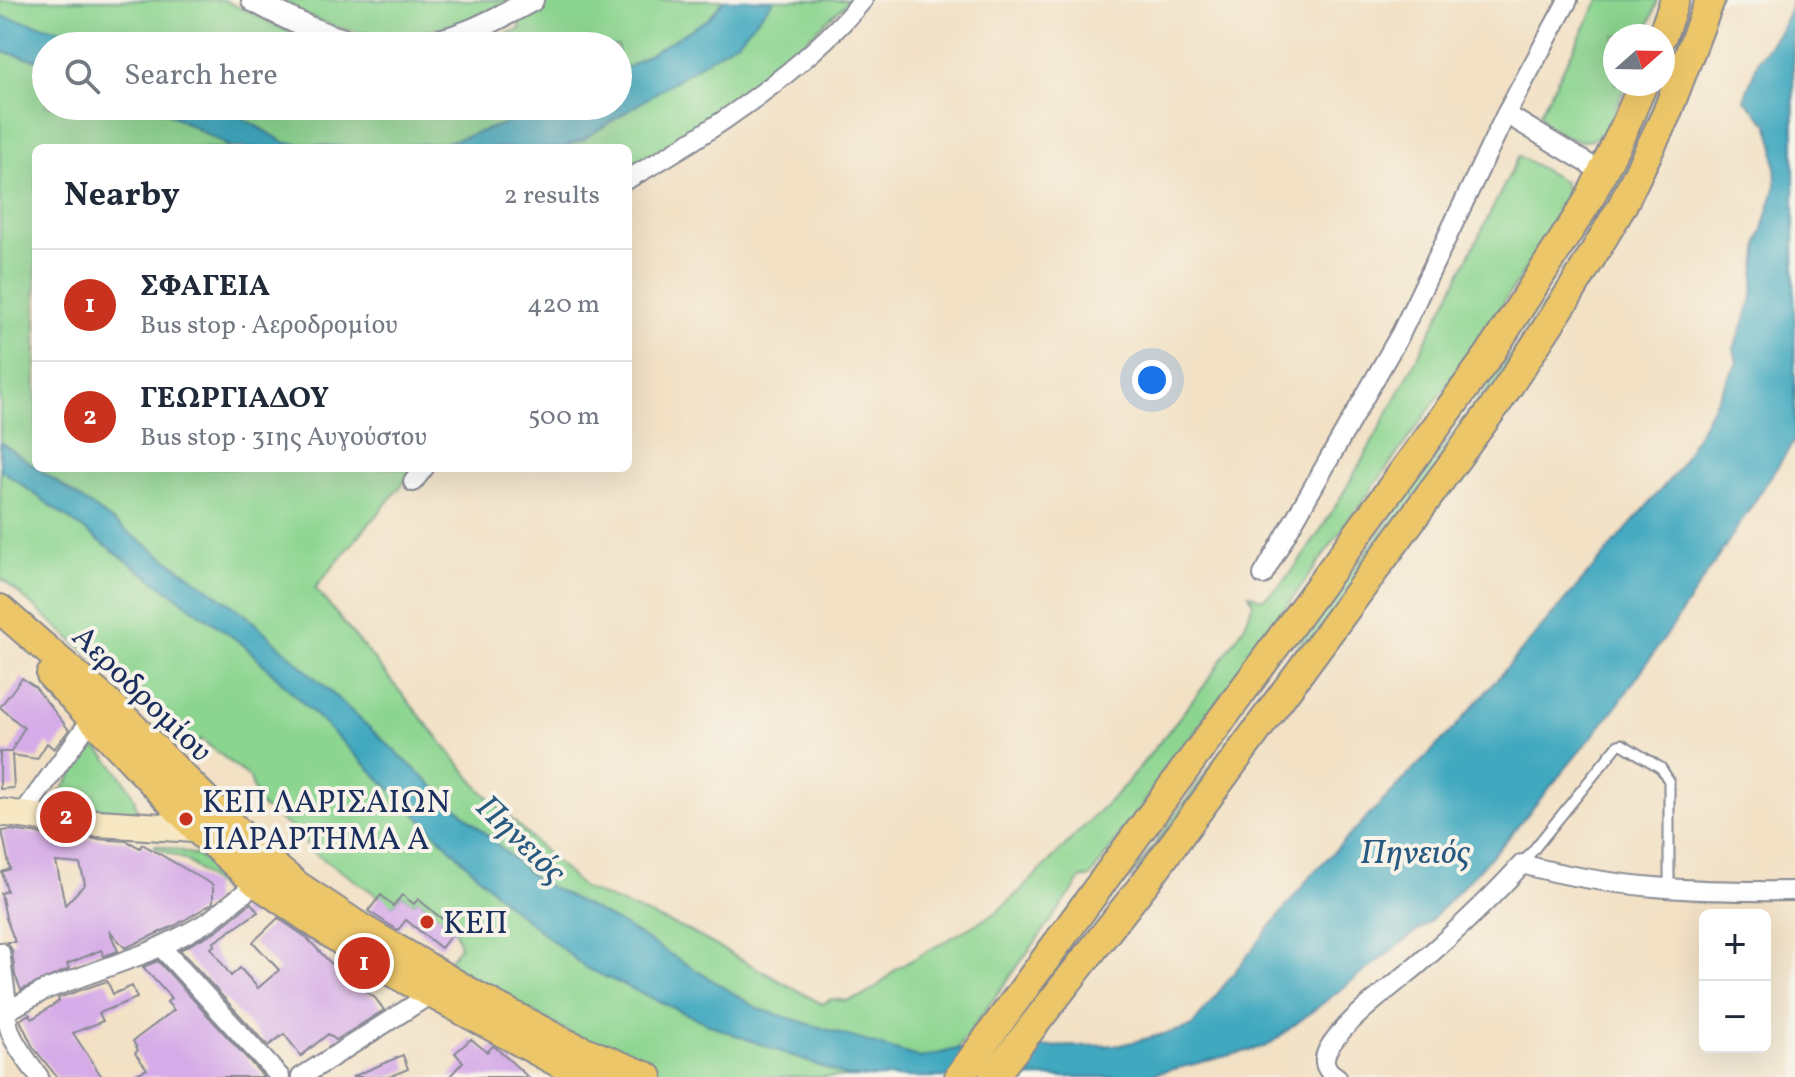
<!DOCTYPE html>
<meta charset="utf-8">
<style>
:root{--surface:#fff;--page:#f6f6f7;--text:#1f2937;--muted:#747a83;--line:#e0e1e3;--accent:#c8321e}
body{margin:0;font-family:Vollkorn,serif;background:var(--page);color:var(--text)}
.controls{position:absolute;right:24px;bottom:24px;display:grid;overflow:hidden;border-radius:12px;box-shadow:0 8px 32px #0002}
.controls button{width:72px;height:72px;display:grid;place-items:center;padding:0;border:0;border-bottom:2px solid var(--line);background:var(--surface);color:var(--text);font:40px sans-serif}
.compass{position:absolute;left:1603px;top:24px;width:72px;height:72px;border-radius:50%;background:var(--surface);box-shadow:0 8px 32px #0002;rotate:70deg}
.you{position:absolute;left:1152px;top:380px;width:28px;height:28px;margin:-20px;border:6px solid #fff;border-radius:50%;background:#1a73e8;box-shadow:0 0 0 12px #1a73e833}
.badge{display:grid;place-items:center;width:52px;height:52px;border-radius:50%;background:var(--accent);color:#fff;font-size:26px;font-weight:700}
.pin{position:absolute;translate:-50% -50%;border:4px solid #fff;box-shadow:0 2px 8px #0006}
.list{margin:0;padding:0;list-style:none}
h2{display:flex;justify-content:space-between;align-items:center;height:104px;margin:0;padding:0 32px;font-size:34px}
h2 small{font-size:26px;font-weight:400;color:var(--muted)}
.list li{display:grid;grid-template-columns:52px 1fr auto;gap:24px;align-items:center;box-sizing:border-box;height:112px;padding:0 32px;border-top:2px solid var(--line)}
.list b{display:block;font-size:30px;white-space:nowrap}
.list p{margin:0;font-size:26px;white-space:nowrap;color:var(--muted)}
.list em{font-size:26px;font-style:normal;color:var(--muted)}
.icon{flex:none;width:44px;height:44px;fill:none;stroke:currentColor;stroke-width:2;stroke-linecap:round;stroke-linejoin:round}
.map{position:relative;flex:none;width:1795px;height:1077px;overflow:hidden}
.search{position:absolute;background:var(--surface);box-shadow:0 8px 32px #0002;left:32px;top:32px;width:600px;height:88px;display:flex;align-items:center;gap:20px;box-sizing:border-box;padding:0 28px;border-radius:44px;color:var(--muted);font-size:30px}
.panel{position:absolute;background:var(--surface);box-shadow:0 8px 32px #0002;left:32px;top:144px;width:600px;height:328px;border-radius:12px}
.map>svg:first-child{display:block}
.green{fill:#8cd590;stroke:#548277;stroke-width:2}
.water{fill:#3fa8bf;stroke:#2d6c8e;stroke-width:2}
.building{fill:#d6ace8;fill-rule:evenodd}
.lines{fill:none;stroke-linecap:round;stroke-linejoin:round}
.service-casing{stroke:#868892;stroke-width:13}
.minor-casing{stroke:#868892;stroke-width:22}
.tertiary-casing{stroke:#868892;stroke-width:26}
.secondary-casing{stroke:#868892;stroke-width:30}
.primary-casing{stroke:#868892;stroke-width:32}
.service{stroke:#fff;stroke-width:9}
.minor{stroke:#fff;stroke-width:18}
.tertiary{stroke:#fff;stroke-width:22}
.secondary{stroke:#f7e8c3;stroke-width:26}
.primary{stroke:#ecc669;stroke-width:28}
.poi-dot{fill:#c8321e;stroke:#f7f3e8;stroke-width:3}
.labels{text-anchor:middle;stroke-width:8;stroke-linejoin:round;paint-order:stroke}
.street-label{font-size:32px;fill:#1b2f5e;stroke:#f7f3e8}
.poi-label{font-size:32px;fill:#1b2f5e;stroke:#f7f3e8;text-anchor:start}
.water-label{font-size:34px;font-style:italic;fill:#285980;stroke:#f7f3e8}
</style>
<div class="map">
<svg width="1795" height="1077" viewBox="0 0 1795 1077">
<rect width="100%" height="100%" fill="#f7f3e8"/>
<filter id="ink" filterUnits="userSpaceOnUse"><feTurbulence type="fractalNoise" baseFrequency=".0125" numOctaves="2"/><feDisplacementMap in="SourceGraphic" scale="16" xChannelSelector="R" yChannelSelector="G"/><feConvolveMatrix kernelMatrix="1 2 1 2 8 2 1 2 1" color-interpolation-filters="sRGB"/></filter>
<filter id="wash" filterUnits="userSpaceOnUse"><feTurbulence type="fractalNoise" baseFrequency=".006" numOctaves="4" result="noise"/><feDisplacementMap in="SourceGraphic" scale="32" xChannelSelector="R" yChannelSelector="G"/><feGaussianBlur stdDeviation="1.8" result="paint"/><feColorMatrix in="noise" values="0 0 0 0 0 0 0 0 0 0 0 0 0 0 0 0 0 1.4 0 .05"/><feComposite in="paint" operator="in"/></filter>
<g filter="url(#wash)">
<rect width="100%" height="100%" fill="#f2e1c5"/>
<!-- green -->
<path class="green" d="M0,0H224L320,46H117L108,41L0,16Z
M279,0H513C428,39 364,53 279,0Z
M548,0H724L709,19L618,73V46H470L521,29L517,16Z
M774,0H850L692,143L628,179V148H561L582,140L738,40Z
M1599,0H1658L1645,36H1615V84H1626C1612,114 1605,157 1563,135C1553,130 1543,125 1540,113Z
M1693,0H1701L1649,133L1545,319L1215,774L1128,881C1218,755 1310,630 1401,504C1475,404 1553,304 1611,194C1645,131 1670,67 1693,0Z
M0,51L46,62V106H155L232,148H36V467L0,442Z
M221,106H548L520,119L444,143L371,148L286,143Z
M1519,156L1563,181L1567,190L1566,209L1456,373L1090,877L1082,878L957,1049L921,1058L759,1009L618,922L535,879L246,615L37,468H416L315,588L480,789L583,888L689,931L822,1004L832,999L846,1001L863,996L878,986L896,969L997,912L1020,891L1126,784L1163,738L1204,686L1245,625L1253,603L1249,594L1261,599C1314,584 1484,223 1519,156Z
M0,469L245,646L507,904L586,968L722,1030L849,1077H674L576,1036L447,963L460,946L455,930L418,899L414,904L402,895L393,906L314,853L291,828L257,803L250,778L201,739L186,756L173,743L172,735L101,665L0,577Z
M94,745C111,761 137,791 137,814L129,817L51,805Z
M156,845C190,852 206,855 231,882L222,890L186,860L154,847Z"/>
<!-- water -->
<path class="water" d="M724,0H774L739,40L582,140L561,148H371L444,143L520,119L548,106H618V73L708,19Z
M1793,0L1795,440L1668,633L1614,710L1503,844L1429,922L1267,1046L1142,1077H849L722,1030L586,968L507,904L245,646L0,469V442L246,615L535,879L618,922L759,1009L921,1058L957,1049L1121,1045L1191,1027L1313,873L1459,723L1677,471L1737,363L1734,348L1752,302L1759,242L1776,185L1774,144L1768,124L1744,99L1759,59L1781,29Z
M0,16L109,41L117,46H46V62L0,51Z
M155,106H221L286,143L343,148H232Z"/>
<g id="blocks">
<!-- building -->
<path class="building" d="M22,678L35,687L69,730L54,749L47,743L37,759L12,755L14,788L0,789V752H11L24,728L0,707Z
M10,830L64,837L127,841L140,848L142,844L213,885V903L176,925L125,948L109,930L118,951L104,956L101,950L67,964L69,969L21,990L15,975L12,950L7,942H15L6,918L1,893L7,891L2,872L10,869L2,831ZM56,862L80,864L85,884L65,905Z
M381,895L393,906L402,895L414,904L418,899L455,930L441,948L406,920L398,930L368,911Z
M251,903L258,912L213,943L215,945L211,948L231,976L240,968L258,988L279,970L253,942L278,918L307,938L339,972L348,966L371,981L364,990L375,998L384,1010L336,1040L328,1034L301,1056L284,1034L268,1046L180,950L216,931Z
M158,961L264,1077H130L147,1069L135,1053L138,1050L133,1041L174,1010L167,1002L171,998L143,967Z
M107,981L113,994L132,986L137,998L99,1013L103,1021L73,1033L102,1077H57L33,1047L20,1020L29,1014L32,1019L59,1001L58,998Z
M471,1039L487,1052L493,1046L496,1048L528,1077H449L463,1062L455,1053Z
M403,1055L408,1069L389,1077H352Z"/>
</g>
</g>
<g filter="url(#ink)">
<use href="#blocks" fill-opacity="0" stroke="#868892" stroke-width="2"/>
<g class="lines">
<defs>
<path id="service" d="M1522,864L1618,745L1622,744L1661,768L1669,781V890"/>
<path id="minor" d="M1506,114L1602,172
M628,179C709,134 803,71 863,0
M413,482L424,468
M1263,575L1401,333L1506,114L1568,0
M22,815L93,717
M161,947L280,1077
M0,952L8,1011C3,1033 27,1059 39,1077
M0,1015L45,990L149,952L182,936L209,921L257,883
M301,1077L431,994
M1337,1077C1330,1073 1324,1067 1325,1058C1329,1031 1400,981 1420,963C1455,932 1491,899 1522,864C1612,889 1702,892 1795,891"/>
<path id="tertiary" d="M253,0C290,20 332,42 374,46
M404,46C451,45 492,22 532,0"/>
<path id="secondary" d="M0,812L65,821L211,830"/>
<path id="primary" d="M1662,36L1675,0
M0,609L113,707L268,862L298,886L361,928L473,994L565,1043L648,1077
M51,675L198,830L257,883L368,959L585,1077
M959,1077L1489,355L1588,201L1625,126L1643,84
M993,1077L1147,880L1500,399L1573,288L1622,206L1666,115L1710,0"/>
</defs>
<!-- service casing -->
<use href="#service" class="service-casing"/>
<!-- minor casing -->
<use href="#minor" class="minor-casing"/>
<!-- tertiary casing -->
<use href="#tertiary" class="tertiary-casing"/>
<!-- secondary casing -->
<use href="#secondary" class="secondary-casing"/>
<!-- primary casing -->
<use href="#primary" class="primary-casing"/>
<!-- service -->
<use href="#service" class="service"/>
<!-- minor -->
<use href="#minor" class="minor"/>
<!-- tertiary -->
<use href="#tertiary" class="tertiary"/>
<!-- secondary -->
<use href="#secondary" class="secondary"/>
<!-- primary -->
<use href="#primary" class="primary"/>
</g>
</g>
<!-- markers -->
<g class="poi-dot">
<circle cx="186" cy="819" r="8"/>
<circle cx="427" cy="922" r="8"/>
</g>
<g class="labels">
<!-- street labels -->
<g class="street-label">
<text transform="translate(143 693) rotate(44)" y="11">Αεροδρομίου</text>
</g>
<!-- poi labels -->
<g class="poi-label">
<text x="202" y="812">ΚΕΠ ΛΑΡΙΣΑΙΩΝ<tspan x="202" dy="37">ΠΑΡΑΡΤΗΜΑ A</tspan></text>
<text x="443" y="933">ΚΕΠ</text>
</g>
<!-- water labels -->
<g class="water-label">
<text transform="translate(522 838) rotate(44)" y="12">Πηνειός</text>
<text x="1415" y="863">Πηνειός</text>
</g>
</g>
</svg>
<div class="controls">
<button>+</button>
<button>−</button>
</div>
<svg class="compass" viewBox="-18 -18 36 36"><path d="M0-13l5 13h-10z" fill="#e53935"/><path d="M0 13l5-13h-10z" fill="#747a83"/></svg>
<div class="you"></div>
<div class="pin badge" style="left:364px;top:963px">1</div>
<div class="pin badge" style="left:66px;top:817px">2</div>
<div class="search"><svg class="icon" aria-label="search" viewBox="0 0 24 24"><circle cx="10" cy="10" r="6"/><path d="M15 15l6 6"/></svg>Search here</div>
<section class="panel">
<h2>Nearby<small>2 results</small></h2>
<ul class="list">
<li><span class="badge">1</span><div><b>ΣΦΑΓΕΙΑ</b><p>Bus stop · Αεροδρομίου</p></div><em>420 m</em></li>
<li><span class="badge">2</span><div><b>ΓΕΩΡΓΙΑΔΟΥ</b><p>Bus stop · 31ης Αυγούστου</p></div><em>500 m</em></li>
</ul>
</section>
</div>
